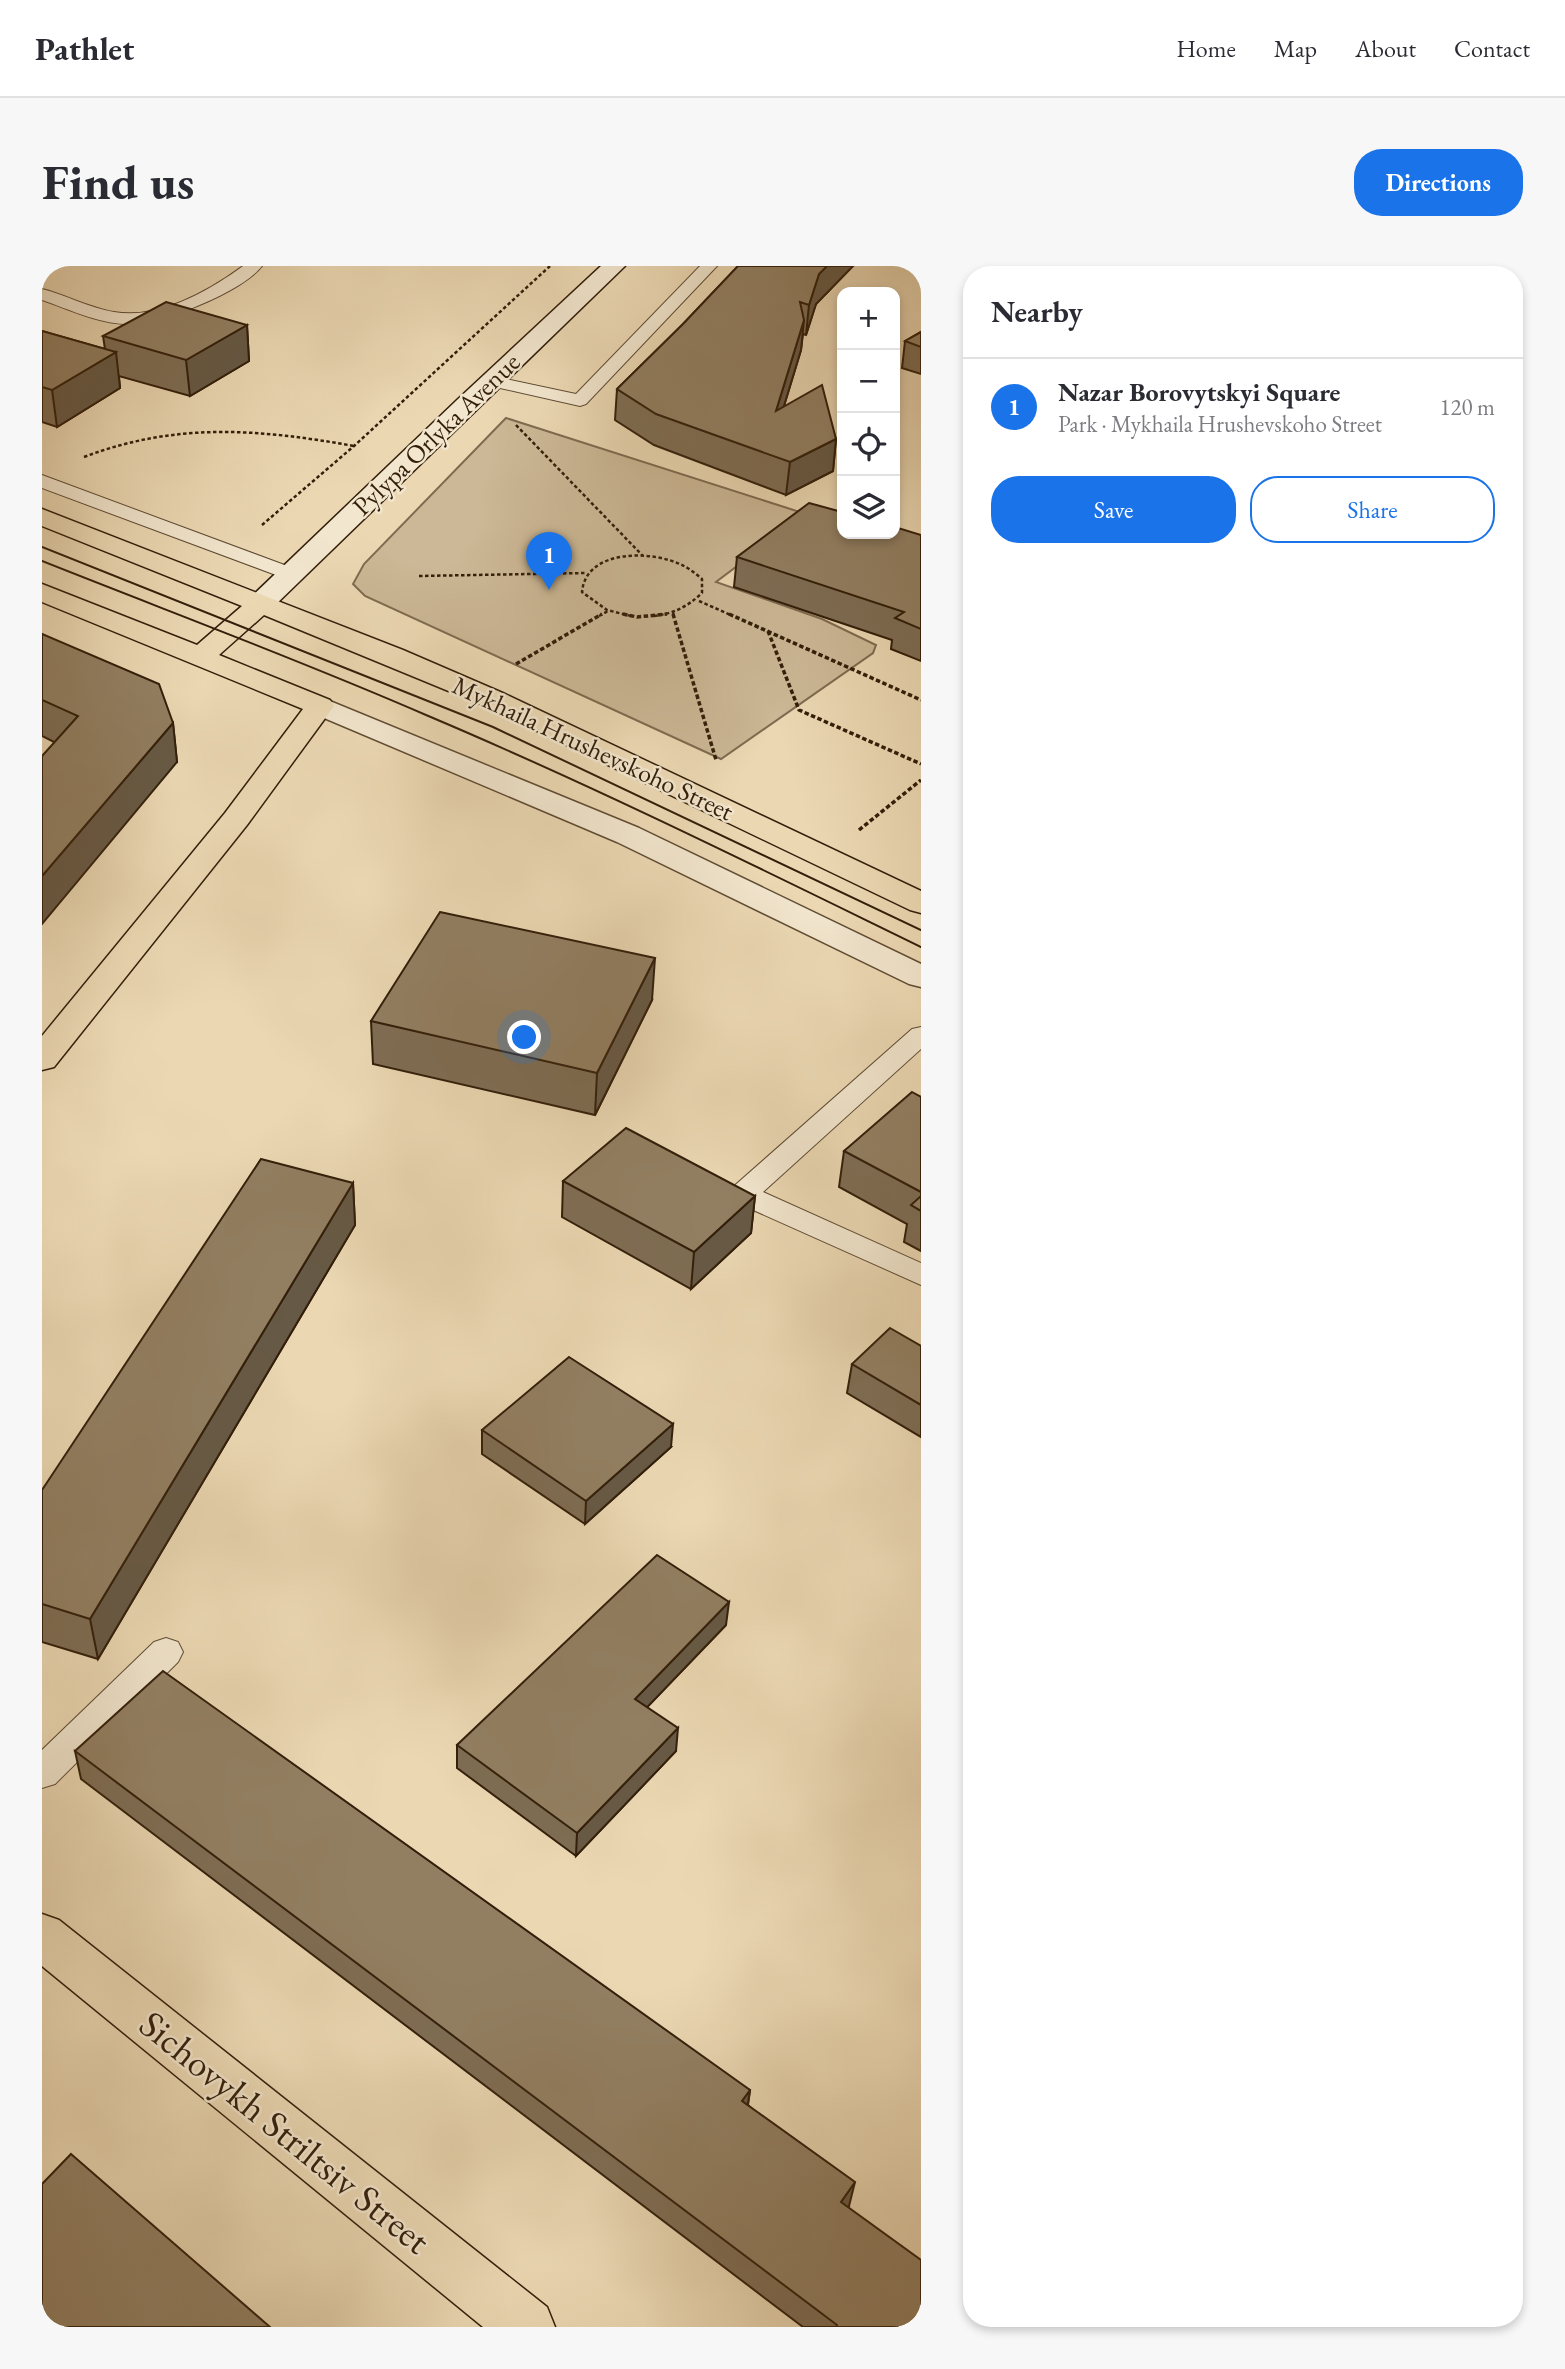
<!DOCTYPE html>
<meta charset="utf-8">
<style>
:root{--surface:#fff;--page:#f7f7f7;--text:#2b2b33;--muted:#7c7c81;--line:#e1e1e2;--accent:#1a73e8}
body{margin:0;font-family:"EB Garamond",serif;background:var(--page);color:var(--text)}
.controls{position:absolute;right:21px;top:21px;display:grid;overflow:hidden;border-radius:14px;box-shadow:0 4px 10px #0003}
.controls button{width:63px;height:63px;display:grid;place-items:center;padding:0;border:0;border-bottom:2px solid var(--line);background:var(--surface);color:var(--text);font:35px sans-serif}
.you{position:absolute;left:483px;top:772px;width:24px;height:24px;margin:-18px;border:5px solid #fff;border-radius:50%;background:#1a73e8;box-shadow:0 0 0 10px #1a73e833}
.badge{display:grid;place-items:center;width:46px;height:46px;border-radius:50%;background:var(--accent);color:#fff;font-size:23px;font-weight:700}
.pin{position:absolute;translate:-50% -58px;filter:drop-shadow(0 2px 4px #0008)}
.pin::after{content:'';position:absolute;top:37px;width:24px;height:21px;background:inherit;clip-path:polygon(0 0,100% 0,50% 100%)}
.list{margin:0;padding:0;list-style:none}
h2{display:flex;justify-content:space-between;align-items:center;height:91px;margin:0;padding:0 28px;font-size:30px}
h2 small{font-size:23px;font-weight:400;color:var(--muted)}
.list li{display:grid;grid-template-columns:46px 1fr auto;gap:21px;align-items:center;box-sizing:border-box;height:98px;padding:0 28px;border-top:2px solid var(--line)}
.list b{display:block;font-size:26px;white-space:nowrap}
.list p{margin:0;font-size:23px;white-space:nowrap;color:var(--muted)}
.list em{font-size:23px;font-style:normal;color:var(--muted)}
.actions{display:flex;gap:14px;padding:21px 28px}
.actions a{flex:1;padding:16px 0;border:2px solid var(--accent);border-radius:28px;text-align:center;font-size:24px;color:var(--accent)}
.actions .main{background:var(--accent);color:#fff}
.icon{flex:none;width:38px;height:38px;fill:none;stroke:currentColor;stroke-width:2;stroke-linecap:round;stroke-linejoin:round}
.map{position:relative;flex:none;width:879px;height:2061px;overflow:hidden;border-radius:28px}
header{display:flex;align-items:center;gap:42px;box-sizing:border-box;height:98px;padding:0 35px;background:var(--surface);border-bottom:2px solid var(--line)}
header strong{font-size:33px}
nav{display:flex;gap:38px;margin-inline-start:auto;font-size:24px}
.intro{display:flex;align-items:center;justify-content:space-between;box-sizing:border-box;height:168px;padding:0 42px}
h1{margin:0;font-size:49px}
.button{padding:18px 32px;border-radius:28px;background:var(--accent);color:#fff;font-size:24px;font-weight:700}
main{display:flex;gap:42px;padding:0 42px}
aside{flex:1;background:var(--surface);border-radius:28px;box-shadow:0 4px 10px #0003}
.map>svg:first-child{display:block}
.green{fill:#ccb896;stroke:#7f6b50;stroke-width:2}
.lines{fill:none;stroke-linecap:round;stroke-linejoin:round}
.service-casing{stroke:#604c34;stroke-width:2}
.tertiary-casing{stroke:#604c34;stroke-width:3}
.secondary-casing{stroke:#321e0a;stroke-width:3}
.primary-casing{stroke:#321e0a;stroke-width:3}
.path-far1{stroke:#321e0a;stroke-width:2.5;stroke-dasharray:3.5 2.5;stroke-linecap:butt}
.path{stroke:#321e0a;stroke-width:3.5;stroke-dasharray:4.5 2.5;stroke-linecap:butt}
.service{fill:#f2e6ce;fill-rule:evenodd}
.tertiary{fill:#f2e6ce;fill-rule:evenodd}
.secondary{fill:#f2e6ce;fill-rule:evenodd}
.primary{fill:#ebd8b3;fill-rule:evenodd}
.tram{stroke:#321e0a;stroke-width:2}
.wall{fill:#7e6d54;stroke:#321e0a;stroke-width:2}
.shaded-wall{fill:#665945;stroke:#321e0a;stroke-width:2}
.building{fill:#927f62;stroke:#321e0a;stroke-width:2}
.labels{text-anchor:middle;stroke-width:5;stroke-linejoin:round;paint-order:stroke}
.far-street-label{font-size:26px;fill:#321e0a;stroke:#f2e6ce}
.near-street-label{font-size:38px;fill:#321e0a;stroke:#f2e6ce}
</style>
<header>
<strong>Pathlet</strong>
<nav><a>Home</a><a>Map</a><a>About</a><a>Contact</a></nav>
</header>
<div class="intro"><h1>Find us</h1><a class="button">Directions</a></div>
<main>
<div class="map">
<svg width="879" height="2061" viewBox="0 0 879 2061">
<rect width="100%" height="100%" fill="#ebd8b3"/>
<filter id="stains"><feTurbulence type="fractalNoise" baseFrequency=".00286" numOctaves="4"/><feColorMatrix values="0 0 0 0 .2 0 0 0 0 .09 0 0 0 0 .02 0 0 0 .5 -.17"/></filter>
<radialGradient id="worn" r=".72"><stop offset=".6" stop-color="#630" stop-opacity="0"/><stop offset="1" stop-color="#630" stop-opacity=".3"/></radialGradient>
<!-- green -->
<path class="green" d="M464,152L764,248L674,316L780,353L834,379L831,387L679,493L323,330L311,318L322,298Z"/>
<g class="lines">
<defs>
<path id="service" d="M201,0H220C199,27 117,59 83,58C55,57 26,43 0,34V23C24,29 47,42 72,46C116,54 167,25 201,0Z
M658,0H675L544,138L538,140L449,120L440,115L449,110L534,128Z
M0,209L256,304L259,308L256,312H242L0,222Z
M879,761V783L721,926L879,997V1019L691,935L687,928L691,921L870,763Z
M124,1372L136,1376L141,1386L136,1396L13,1518L0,1522V1484L112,1376Z"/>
<path id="tertiary" d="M278,431L597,562L879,698V721L867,718L575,576L268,446L264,440L268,434Z"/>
<path id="secondary" d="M559,0H583L228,344L218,346L208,344L204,338L208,332L415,134Z"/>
<path id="primary" d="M0,243L361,384L463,428L879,625V647L868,644L443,440L222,349L177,389L288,434L292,440L205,559L12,801L0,804V770L183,547L261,443L0,336V318L155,379L200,340L0,260Z
M0,1648L17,1654L505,2041L513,2061H441L0,1700Z"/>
</defs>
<!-- service casing -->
<use href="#service" class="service-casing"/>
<!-- tertiary casing -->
<use href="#tertiary" class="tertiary-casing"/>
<!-- secondary casing -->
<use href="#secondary" class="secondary-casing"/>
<!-- primary casing -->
<use href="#primary" class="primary-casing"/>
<!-- path-far1 -->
<path class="path-far1" d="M474,159L600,289
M42,191C134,156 217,163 312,180
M220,259L312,180L508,0
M377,310L544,307
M657,335L691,350
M631,347L632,350
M557,350L566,345
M589,350L565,344L540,326C544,282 612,284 642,300C648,303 654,308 660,313V327C645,341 631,348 611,350"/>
<!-- path -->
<path class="path" d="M581,348L595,351L625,348
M631,348L674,494
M687,348L879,434
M726,365L757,444L879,498
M474,398L560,348
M817,564L879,514"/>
<!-- service -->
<use href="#service" class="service"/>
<!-- tertiary -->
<use href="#tertiary" class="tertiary"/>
<!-- secondary -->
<use href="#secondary" class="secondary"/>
<!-- primary -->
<use href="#primary" class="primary"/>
<!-- tram -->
<path class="tram" d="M0,281L451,461L879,664
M0,295C128,346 258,394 384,449C552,520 715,601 879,681"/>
</g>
<!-- wall -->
<path class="wall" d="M696,0H811L774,38L764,69L761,68L759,84L742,140L794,173L791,205L744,229L612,179L573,154L575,123L641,58Z
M205,59L207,95L148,130L77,110L78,122L15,161L0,156V65L63,83L61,70Z
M879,66V108L860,102L863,75Z
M879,269V395L849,383L850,374L692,321L695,291Z
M0,368L131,457L135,496L12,476L0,470Z
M610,734L553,849L331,798L329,755Z
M879,831V985L862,976L865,958L797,921L802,885Z
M521,915L713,930L709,967L649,1023L520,951Z
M311,917L313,959L56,1393L0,1376V1224Z
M879,1080V1171L805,1127L810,1098Z
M440,1164L629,1181L543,1258L440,1188Z
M684,1359L605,1441L634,1485L534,1590L415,1502V1479Z
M33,1485L708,1824L706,1839L807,1940L806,1941L879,2061H761L39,1513Z"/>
<!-- shaded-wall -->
<path class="shaded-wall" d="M785,0H811L774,38L764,69L767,39L777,8Z
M762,54L759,84L731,176L734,145Z
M205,59L207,95L148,130L144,94Z
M74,86L78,122L15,161L10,124Z
M794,173L791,205L744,229L748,196Z
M131,457L135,496L0,658V610Z
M613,692L610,734L553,849L555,807Z
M311,917L313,959L56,1393L48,1353Z
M713,930L709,967L649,1023L652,986Z
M631,1158L629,1181L543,1258L544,1235Z
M687,1336L684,1359L591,1456L593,1433Z
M636,1462L634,1485L534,1590L535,1567Z
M708,1824L704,1850L700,1835Z
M813,1916L807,1940L792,1960L799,1936Z"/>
<!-- building -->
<path class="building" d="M696,0H785L777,8L767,39L758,36L762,54L734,145L780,119L794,173L748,196L614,148L575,123L641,58Z
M124,36L205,59L144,94L61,70Z
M0,65L74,86L10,124L0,121Z
M879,66V81L863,75Z
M767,237L800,246V268H853V261L879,269V363L853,352L862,346L695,291Z
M0,368L117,418L131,457L0,610V490L36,450L0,434Z
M398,646L613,692L555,807L329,755Z
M870,826L879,831V926L802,885Z
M584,862L713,930L652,986L521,915Z
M219,893L311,917L48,1353L0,1338V1224Z
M879,930V945L869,939Z
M848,1062L879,1080V1139L810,1098Z
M527,1091L631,1158L544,1235L440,1164Z
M615,1289L687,1336L593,1433L636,1462L535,1567L415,1479Z
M121,1405L708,1824L700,1835L813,1916L799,1936L879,1994V2061H794L795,2059L33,1485Z
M29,1888L228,2061H0V1918Z"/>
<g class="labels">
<!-- far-street labels -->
<g class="far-street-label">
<text transform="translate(394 168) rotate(-44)" y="9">Pylypa Orlyka Avenue</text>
<text transform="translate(551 482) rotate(25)" y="9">Mykhaila Hrushevskoho Street</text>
</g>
<!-- near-street labels -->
<g class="near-street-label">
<text transform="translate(243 1866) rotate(39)" y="13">Sichovykh Striltsiv Street</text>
</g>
</g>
<rect width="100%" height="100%" filter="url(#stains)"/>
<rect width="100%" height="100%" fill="url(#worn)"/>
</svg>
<div class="controls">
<button>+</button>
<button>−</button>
<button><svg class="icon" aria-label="locate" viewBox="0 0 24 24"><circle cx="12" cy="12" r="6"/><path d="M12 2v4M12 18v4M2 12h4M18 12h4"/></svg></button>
<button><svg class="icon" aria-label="layers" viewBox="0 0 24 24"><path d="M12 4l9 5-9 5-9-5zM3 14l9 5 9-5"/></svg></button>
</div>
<div class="you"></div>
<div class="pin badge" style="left:507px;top:324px">1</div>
</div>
<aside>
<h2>Nearby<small></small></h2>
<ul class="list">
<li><span class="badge">1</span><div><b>Nazar Borovytskyi Square</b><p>Park · Mykhaila Hrushevskoho Street</p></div><em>120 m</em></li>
</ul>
<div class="actions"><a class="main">Save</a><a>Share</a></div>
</aside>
</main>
